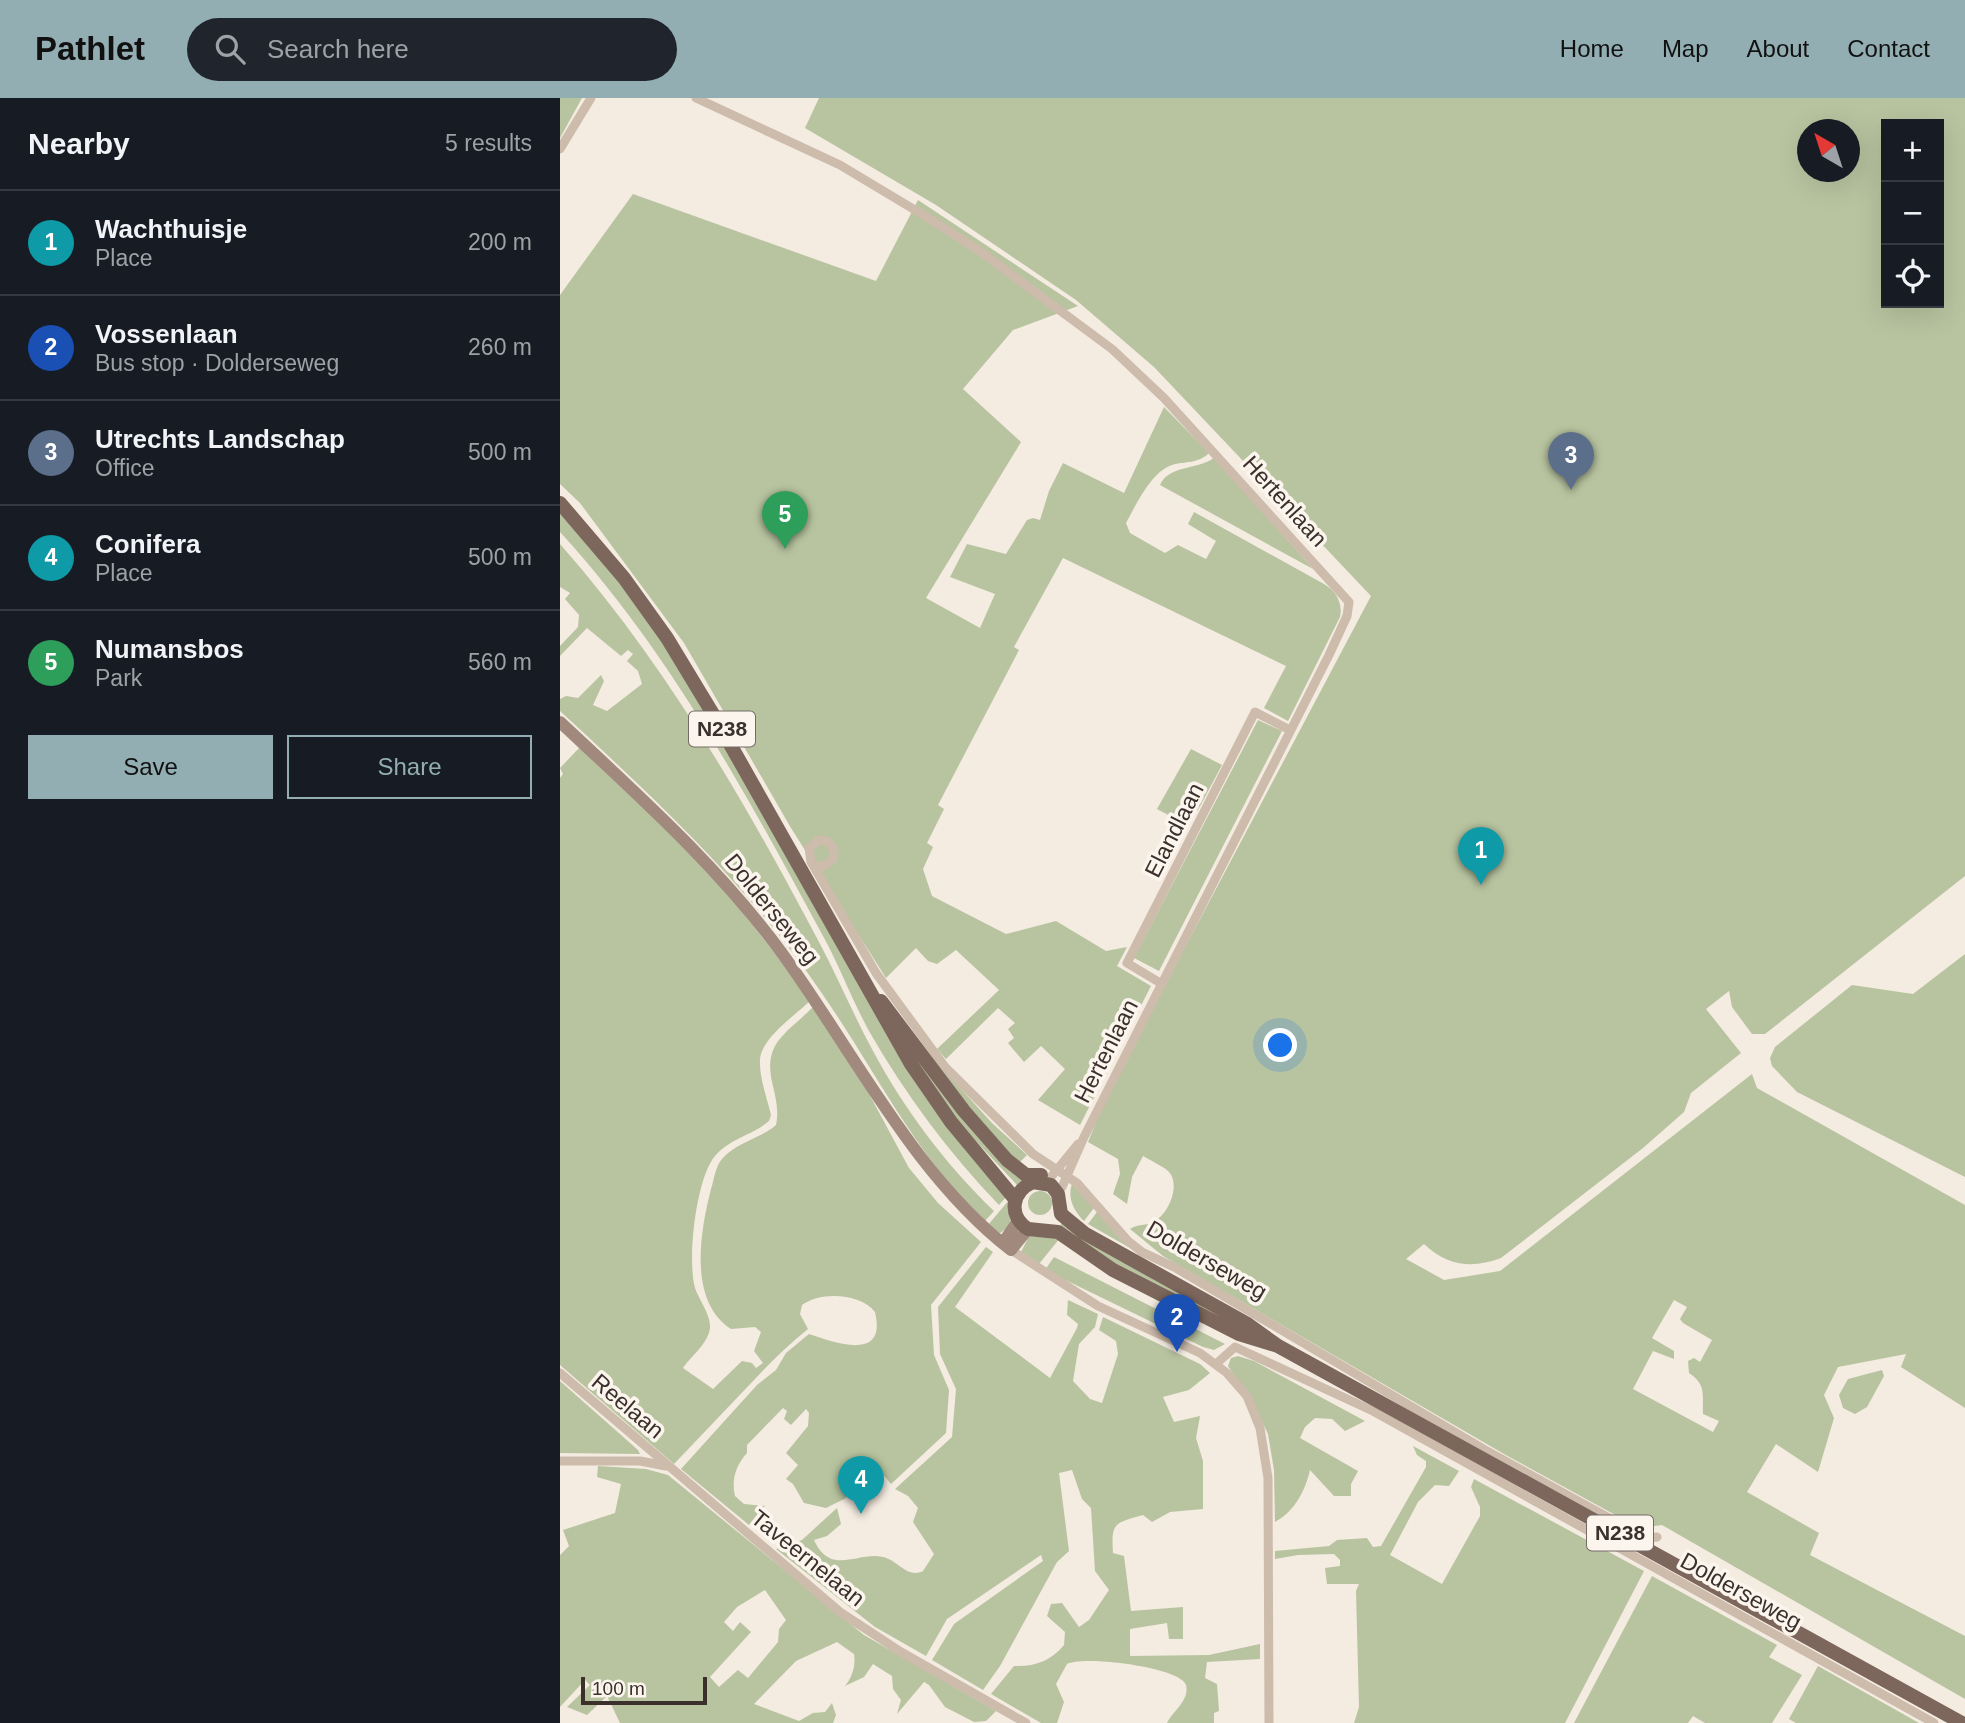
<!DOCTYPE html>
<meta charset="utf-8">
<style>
:root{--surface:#171b24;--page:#20242c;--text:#f1f3f6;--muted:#9ea1a6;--line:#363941;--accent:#92aeb2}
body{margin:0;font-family:Arial,sans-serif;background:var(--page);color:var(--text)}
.controls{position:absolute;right:21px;top:21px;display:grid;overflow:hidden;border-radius:0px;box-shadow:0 7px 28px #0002}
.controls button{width:63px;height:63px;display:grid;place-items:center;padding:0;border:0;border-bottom:2px solid var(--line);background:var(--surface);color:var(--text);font:35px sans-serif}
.compass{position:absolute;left:1237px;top:21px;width:63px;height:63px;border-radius:50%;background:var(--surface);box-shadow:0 7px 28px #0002;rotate:321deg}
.scale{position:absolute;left:21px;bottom:18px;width:126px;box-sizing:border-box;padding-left:7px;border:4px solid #3b302b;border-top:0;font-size:19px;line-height:24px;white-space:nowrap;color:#3b302b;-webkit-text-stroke:5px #fbf5ee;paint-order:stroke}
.you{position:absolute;left:721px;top:948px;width:24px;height:24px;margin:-18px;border:5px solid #fff;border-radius:50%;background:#1a73e8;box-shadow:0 0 0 10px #1a73e833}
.badge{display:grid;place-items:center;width:46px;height:46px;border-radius:50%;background:var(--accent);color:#fff;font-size:23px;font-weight:700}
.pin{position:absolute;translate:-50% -58px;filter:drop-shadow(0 2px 4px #0008)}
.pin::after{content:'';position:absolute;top:37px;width:24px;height:21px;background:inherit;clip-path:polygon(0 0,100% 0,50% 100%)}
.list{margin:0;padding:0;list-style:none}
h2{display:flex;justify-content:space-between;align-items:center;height:91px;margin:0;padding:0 28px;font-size:30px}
h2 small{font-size:23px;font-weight:400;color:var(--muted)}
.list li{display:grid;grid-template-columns:46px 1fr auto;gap:21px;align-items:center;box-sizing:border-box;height:105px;padding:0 28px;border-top:2px solid var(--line)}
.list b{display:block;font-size:26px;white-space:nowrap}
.list p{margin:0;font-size:23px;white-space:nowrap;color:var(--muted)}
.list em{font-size:23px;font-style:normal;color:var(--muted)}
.actions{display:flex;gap:14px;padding:21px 28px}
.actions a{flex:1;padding:16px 0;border:2px solid var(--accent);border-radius:0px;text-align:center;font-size:24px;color:var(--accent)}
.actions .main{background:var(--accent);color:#111}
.icon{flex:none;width:38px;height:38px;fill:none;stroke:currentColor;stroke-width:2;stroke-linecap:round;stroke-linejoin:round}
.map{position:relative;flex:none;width:1405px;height:1625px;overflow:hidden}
header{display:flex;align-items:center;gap:42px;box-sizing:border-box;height:98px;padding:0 35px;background:var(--accent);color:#111}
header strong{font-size:33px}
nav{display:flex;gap:38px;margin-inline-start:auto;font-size:24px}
.search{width:490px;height:63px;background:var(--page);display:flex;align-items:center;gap:18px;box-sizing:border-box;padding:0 24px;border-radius:38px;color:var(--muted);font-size:26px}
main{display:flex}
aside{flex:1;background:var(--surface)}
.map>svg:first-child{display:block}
.green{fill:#b8c4a0;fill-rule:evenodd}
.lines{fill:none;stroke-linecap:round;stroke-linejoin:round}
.street{stroke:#cdbbac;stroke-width:9}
.secondary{stroke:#a18a7d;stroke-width:12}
.primary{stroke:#7d675c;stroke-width:14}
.labels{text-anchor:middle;stroke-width:7;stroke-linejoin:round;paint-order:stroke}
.shield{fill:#fbf5ee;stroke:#756b66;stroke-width:2}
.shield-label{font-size:21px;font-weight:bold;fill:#3b302b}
.street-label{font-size:23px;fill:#3b302b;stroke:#fbf5ee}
</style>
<header>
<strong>Pathlet</strong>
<div class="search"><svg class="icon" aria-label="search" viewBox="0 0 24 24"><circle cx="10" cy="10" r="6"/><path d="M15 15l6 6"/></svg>Search here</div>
<nav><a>Home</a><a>Map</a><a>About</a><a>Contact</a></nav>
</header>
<main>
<aside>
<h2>Nearby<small>5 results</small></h2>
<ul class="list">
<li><span class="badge" style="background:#0f9aa8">1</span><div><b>Wachthuisje</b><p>Place</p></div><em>200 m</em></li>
<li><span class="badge" style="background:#1a4fb4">2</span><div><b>Vossenlaan</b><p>Bus stop · Dolderseweg</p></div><em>260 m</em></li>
<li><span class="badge" style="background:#5c6f8a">3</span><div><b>Utrechts Landschap</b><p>Office</p></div><em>500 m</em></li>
<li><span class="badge" style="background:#0f9aa8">4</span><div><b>Conifera</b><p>Place</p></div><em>500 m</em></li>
<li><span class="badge" style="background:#2e9e5b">5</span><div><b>Numansbos</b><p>Park</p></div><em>560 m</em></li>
</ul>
<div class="actions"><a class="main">Save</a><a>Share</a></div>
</aside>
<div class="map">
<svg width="1405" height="1625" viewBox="0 0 1405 1625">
<rect width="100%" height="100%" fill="#f4ebe1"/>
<!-- green -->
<path class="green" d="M0,0H22L0,40Z
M259,0H1405V778L1205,936H1192L1172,909L1169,893L1146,911L1181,955L1131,995L1124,1014L1083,1050L941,1160C912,1171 887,1168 864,1146L846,1161L884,1182L940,1173L1192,976L1197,990L1405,1107V1310L1341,1269L1346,1256L1278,1269L1264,1297L1274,1320L1258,1374L1216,1346L1187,1394L1259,1435L1250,1457L1405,1538V1601L1102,1427L1079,1430L944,1356L603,1158L570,1131C577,1126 583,1128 591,1125C608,1119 622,1086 608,1073C601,1067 591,1063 583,1058L572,1079L567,1106L553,1096L560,1076L558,1061L528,1044L549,993L811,498L594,269L516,202L376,107L245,30ZM1326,26H1379V205H1326ZM1248,32H1290V74H1248ZM1114,1202L1127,1209L1120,1221L1123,1225L1152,1242L1140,1264L1134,1260L1128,1263L1129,1275C1147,1287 1142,1297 1143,1316L1159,1323L1153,1334L1073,1291L1093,1253L1114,1261V1253L1092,1240Z
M73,96L316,183L358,102L518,208L453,232L403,291L461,344L366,500L420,530L435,496L390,479L407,446L446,456L467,422L473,420L480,422L489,393L503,365L564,395L604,309L649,355C638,366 625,363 612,367C591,374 576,407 566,425L570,435L605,455L618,447L646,461L656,443L628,426L634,414L764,486C776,493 783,505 780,519L728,623L704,610L726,568L503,460L454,549L459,552L378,707L384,711L367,745L373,749L363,771L372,798L446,836L496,823L546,853L567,849L557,868L591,888L520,1027L478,1002L505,971L481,948L464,964L448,945L454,940L448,931L455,925L438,910L386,961L377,951L439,892L396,852L377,866L368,863L356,850L326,880L231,730L124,545L20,405L0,386V197Z
M654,360L753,471L600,387C609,367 637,372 654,360Z
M0,415L50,472L116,562L336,952L447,1098L439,1107C389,1055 345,996 309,933C292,902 280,869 263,838C187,697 109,553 0,434Z
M0,446C105,565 185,704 259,844C278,880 294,918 313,953C344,1011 387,1068 434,1113L425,1123C356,1059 314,970 261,894C189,788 93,699 0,613V601L6,598L18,600L41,577L44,583L33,607L47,613L82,586L78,573L67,563L73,556L68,552L61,558L27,530L0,558V548L18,529L19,517L5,501L10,495L0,489Z
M698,622L722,633L599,873L574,860Z
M20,649L102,727L170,798L251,902C236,917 202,939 200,961C199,979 207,1000 211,1017L209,1023C193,1037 170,1040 155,1058C136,1080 127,1162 135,1190C139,1202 151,1217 150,1230C148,1246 131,1258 123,1270L153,1291L182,1263L192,1265L196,1270L203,1265L194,1253L201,1234L195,1229L171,1231C128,1203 140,1134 151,1091C154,1082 155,1069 162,1061C176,1044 200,1041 216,1027C219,1012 216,1002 213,988C202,945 225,937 253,909L308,994L349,1070L378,1105L421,1144L371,1207L374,1257L389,1292L386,1335L331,1386L322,1375L293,1384L286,1400L266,1410L244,1405L233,1386L226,1381L238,1367L226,1355L248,1328L249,1315L246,1311L231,1327L224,1321L227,1313L223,1310L187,1347V1355C176,1367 171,1382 175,1398L184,1406L205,1408L189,1427L121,1371L197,1287L216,1272L226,1255L249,1236C276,1245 327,1264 315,1214C301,1195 260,1193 242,1207L240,1216L248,1231C228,1247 211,1264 194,1282L114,1366L0,1267V680L3,676L0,670Z
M631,651L662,667L638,712L614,720L597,711Z
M1405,856V1079L1237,994L1212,968L1210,960L1215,949L1292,887L1353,896Z
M348,949L464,1081L457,1087L398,1024Z
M371,958L432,1025L467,1057L457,1067L425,1030Z
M512,1086L534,1110L524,1123C514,1113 507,1100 512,1086Z
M468 1105a12 12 0 1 1 24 0a12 12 0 1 1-24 0Z
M449,1102L452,1116L449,1129L440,1135L428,1127Z
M537,1114L570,1150L528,1126Z
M502,1125L685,1232L559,1168L499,1129Z
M469,1138L500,1140L479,1166L461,1154Z
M426,1149L433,1154L395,1209L490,1280L517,1230L518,1226L507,1217L508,1202L538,1216L535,1229L519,1246L513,1283L530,1301L542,1305L558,1256L556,1243L539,1232L543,1219L640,1266L650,1275L629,1292L603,1299L614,1324L640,1318L636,1340L643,1363V1411L610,1414L592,1424L583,1417C554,1425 551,1425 553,1455L564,1458L571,1513L623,1509V1541H609L607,1525L570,1531V1558L649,1557L700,1546V1561L647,1564L645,1580L657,1586L659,1613L654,1615V1625H607C613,1613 630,1602 626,1587C621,1569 522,1557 507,1566L496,1586L504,1604L497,1625H481L431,1596L454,1568C474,1569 491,1563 504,1547L505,1534L487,1518L491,1506L502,1505L519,1529L529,1522L549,1492L535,1473L531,1410L522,1401L512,1372L499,1375L509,1453L497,1464L440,1568L423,1592L372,1562L394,1526L483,1463L481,1457L387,1521L366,1558L315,1529L216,1451L242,1442L277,1410L281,1426L267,1438L254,1442C271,1479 298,1453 323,1459C338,1462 347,1481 363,1473L374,1456L353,1424L358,1410L348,1398L335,1391L392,1339L396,1291L380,1256L378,1209Z
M494,1159L665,1246L654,1252L643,1249L485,1172Z
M678,1258L694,1263L805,1323L785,1333L772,1321L755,1320L745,1329L740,1340L798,1373L791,1386V1398H774L750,1372C745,1393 735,1413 715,1424L714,1372L708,1336L695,1309L668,1268L671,1260Z
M1322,1272L1324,1278L1307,1309L1295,1316L1283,1310L1279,1297L1288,1281Z
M0,1283L78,1352L80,1356L0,1355Z
M853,1348L899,1373L889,1388L875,1387L858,1404L830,1457L882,1486L920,1418V1409L911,1389L914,1381L1084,1473L1005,1625H794L799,1609L796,1493L799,1486H767L765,1470L780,1468V1462L774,1456L738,1457L715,1461V1453L769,1448L777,1442L807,1440L813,1449L821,1448L866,1369V1363L857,1357Z
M38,1368L86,1371L108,1377L304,1537L436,1613L426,1623L414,1624L385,1609L369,1587L364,1584L337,1616L341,1602L333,1591L332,1578L313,1566L304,1579L285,1588C292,1579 296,1568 294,1556L277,1544L236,1563L194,1606L239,1623L253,1615L265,1614L272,1605L276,1617L273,1625H60L47,1598L27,1617L7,1609L30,1587L25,1582L0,1609V1457L9,1448L3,1432L55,1415L61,1386L37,1379ZM205,1492L226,1522L219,1531L218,1544L188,1580L178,1572L159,1589L150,1579L191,1534L180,1524L173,1533L164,1524L177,1509Z
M1092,1478L1217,1547L1209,1559L1242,1577L1212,1625H1145L1133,1618L1128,1625H1014Z
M1258,1568L1359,1625H1236L1229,1621Z"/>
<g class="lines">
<!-- street -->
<path class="street" d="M136,0L280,67L365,118L417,151L552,251L604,300L789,504L787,518L769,557L524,1039L502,1089
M0,51L31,0
M255,768H264L273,761L274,751L267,743L259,742L249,750L251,764L316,875L385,969L473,1056L517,1085L568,1143L582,1154L616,1170L925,1352L1069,1431L1089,1440L1097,1439
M602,886L567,865L695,614L730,632
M491,1079L518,1046
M451,1152L538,1208L640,1255L667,1275L687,1298L700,1330L708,1380L709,1625
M656,1266L675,1249L813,1313L1374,1625
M0,1275L280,1514L341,1554L466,1625
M0,1363H80L106,1368"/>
<!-- secondary -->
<path class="secondary" d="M0,624C78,697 161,771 224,858C295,956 355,1078 451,1152L468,1131
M443,1145L458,1123"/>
<!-- primary -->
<path class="primary" d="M0,405L64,480L107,540L153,616L351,966L391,1024L455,1101
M321,903L404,1013L447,1062L466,1077H481
M718,1248L679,1236L553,1172L498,1134L468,1131C448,1118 451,1094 473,1084L491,1087L498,1096L501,1116L524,1135L686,1225L718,1248L1402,1625"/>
</g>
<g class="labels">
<!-- shield labels -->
<g class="shield">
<rect x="129" y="613.5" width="66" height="35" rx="5"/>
<rect x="1027" y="1417.5" width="66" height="35" rx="5"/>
</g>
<g class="shield-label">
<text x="162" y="638">N238</text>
<text x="1060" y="1442">N238</text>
</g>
<!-- street labels -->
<g class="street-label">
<text transform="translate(725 403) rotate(48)" y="8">Hertenlaan</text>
<text transform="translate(614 732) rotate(-63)" y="8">Elandlaan</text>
<text transform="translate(212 811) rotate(51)" y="8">Dolderseweg</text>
<text transform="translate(546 953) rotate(-63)" y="8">Hertenlaan</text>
<text transform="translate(647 1162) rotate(30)" y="8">Dolderseweg</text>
<text transform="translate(68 1308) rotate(40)" y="8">Reelaan</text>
<text transform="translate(248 1460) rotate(39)" y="8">Taveernelaan</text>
<text transform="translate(1181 1493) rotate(29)" y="8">Dolderseweg</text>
</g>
</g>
</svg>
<div class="controls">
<button>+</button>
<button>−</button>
<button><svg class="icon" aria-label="locate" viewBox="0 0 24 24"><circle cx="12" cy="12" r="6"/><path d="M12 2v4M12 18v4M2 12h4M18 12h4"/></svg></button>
</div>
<svg class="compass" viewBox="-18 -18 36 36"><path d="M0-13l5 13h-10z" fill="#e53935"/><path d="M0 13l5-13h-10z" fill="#9ea1a6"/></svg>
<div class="scale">100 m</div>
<div class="you"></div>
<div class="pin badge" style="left:921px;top:787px;background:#0f9aa8">1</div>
<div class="pin badge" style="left:617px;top:1254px;background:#1a4fb4">2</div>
<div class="pin badge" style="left:1011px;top:392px;background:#5c6f8a">3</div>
<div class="pin badge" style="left:301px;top:1416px;background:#0f9aa8">4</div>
<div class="pin badge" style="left:225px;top:451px;background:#2e9e5b">5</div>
</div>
</main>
